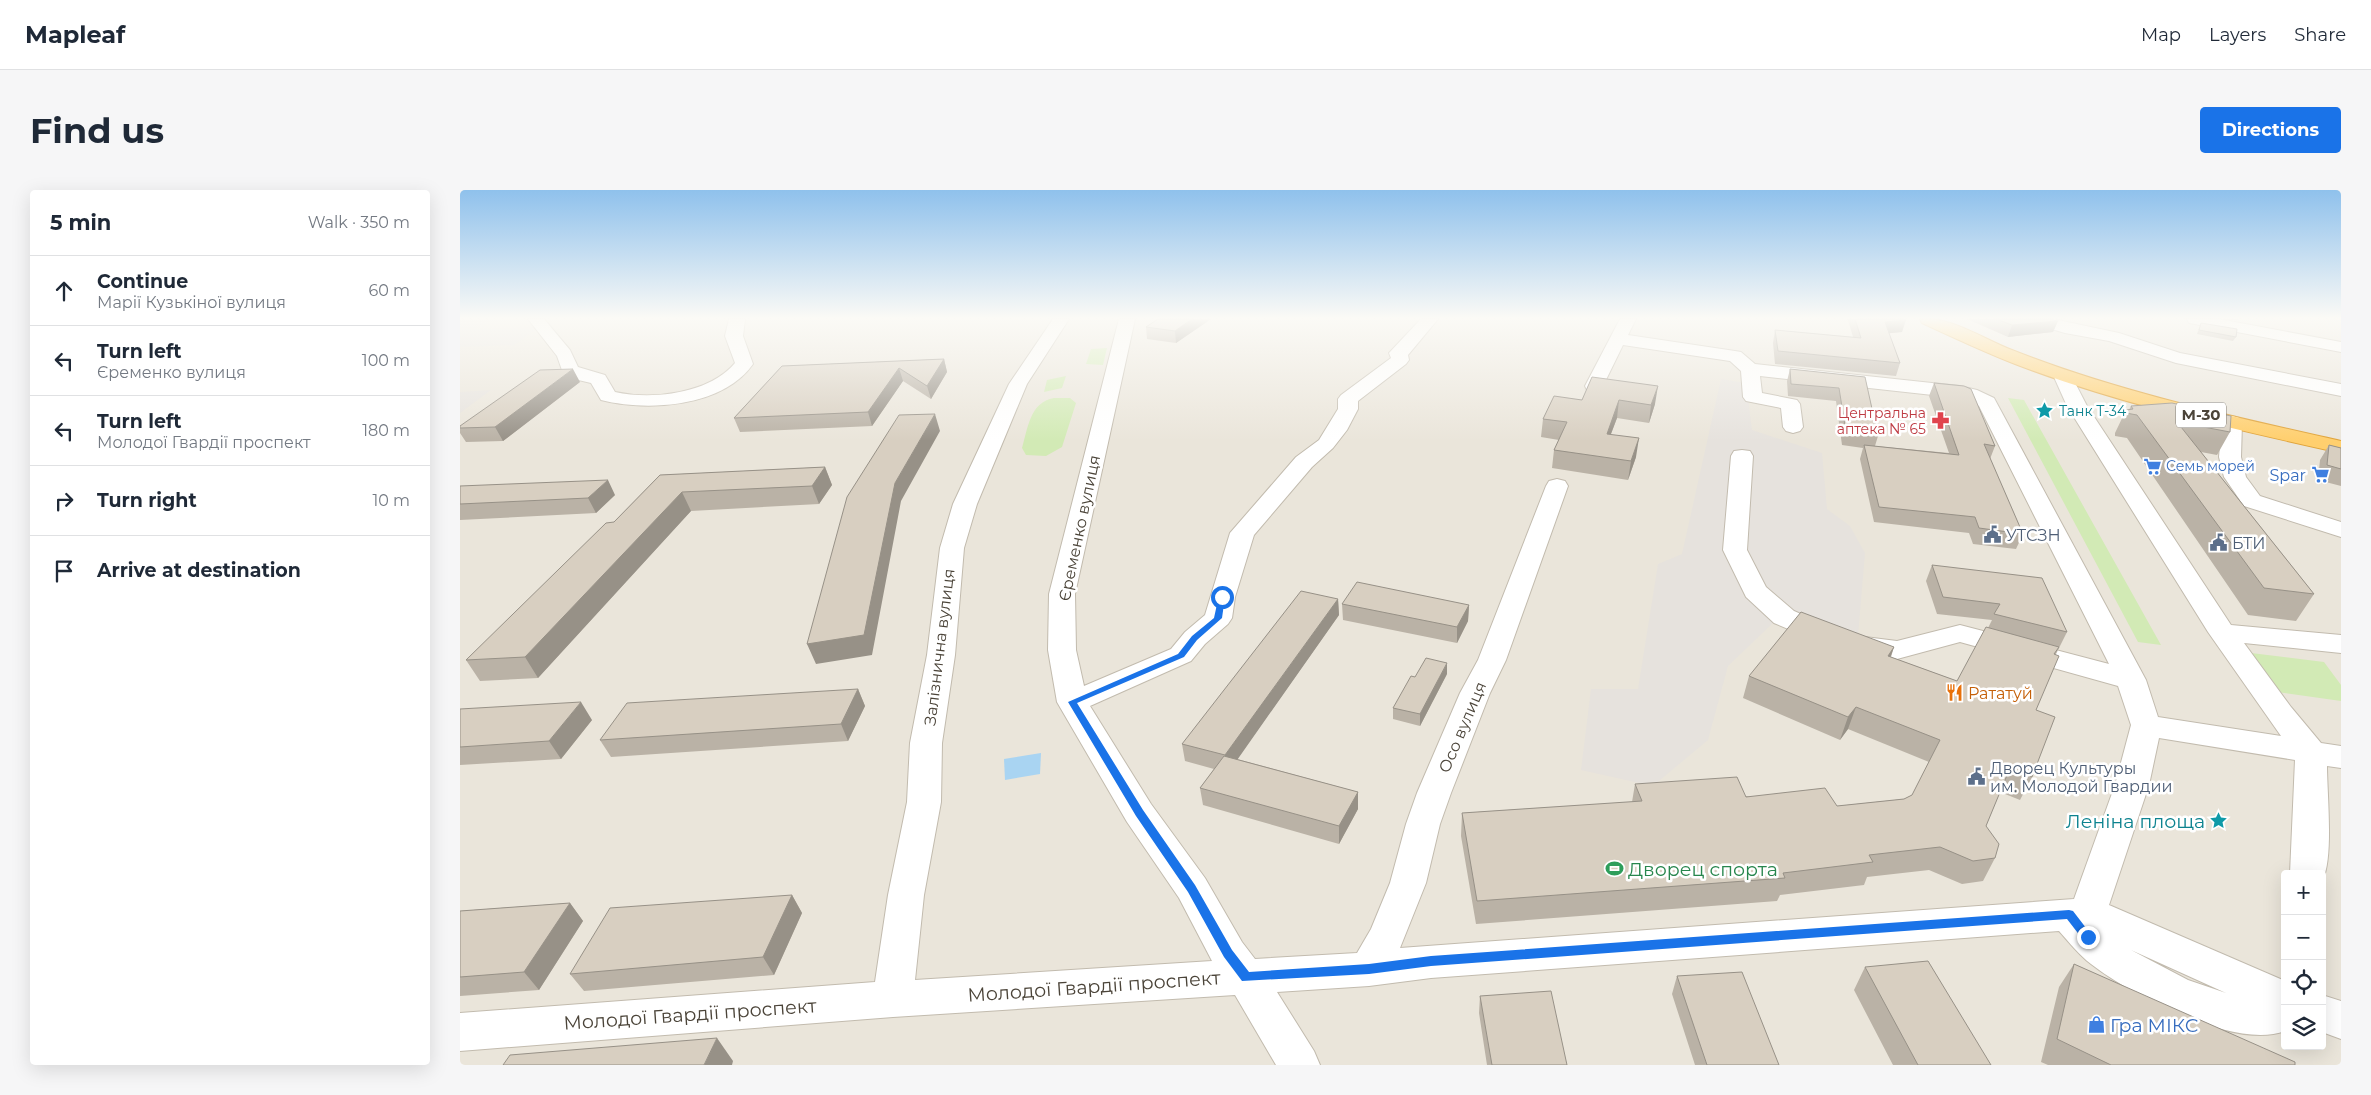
<!DOCTYPE html>
<meta charset="utf-8">
<style>
:root{--surface:#fff;--page:#f6f6f7;--text:#1f2937;--muted:#747a83;--line:#e0e1e3;--accent:#1a73e8}
body{margin:0;font-family:Montserrat,sans-serif;background:var(--page);color:var(--text)}
.controls{position:absolute;right:15px;bottom:15px;display:grid;overflow:hidden;border-radius:5px;box-shadow:0 5px 20px #0002}
.controls button{width:45px;height:45px;display:grid;place-items:center;padding:0;border:0;border-bottom:1px solid var(--line);background:var(--surface);color:var(--text);font:25px sans-serif}
.stop{position:absolute;width:15px;height:15px;margin:-11px;border:4px solid #1a73e8;border-radius:50%;background:#fff}
.stop.end{background:#1a73e8;border-color:#fff;box-shadow:0 1px 5px #0008}
.list{margin:0;padding:0;list-style:none}
h2{display:flex;justify-content:space-between;align-items:center;height:65px;margin:0;padding:0 20px;font-size:21px}
h2 small{font-size:16px;font-weight:400;color:var(--muted)}
.list li{display:grid;grid-template-columns:32px 1fr auto;gap:15px;align-items:center;box-sizing:border-box;height:70px;padding:0 20px;border-top:1px solid var(--line)}
.list b{display:block;font-size:19px;white-space:nowrap}
.list p{margin:0;font-size:16px;white-space:nowrap;color:var(--muted)}
.list em{font-size:16px;font-style:normal;color:var(--muted)}
.icon{flex:none;width:28px;height:28px;fill:none;stroke:currentColor;stroke-width:2;stroke-linecap:round;stroke-linejoin:round}
.map{position:relative;flex:none;width:1881px;height:875px;overflow:hidden;border-radius:5px}
header{display:flex;align-items:center;gap:30px;box-sizing:border-box;height:70px;padding:0 25px;background:var(--surface);border-bottom:1px solid var(--line)}
header strong{font-size:24px}
nav{display:flex;gap:28px;margin-inline-start:auto;font-size:18px}
.intro{display:flex;align-items:center;justify-content:space-between;box-sizing:border-box;height:120px;padding:0 30px}
h1{margin:0;font-size:35px}
.button{padding:12px 22px;border-radius:5px;background:var(--accent);color:#fff;font-size:18px;font-weight:700}
main{display:flex;gap:30px;padding:0 30px}
aside{flex:1;background:var(--surface);border-radius:5px;box-shadow:0 5px 20px #0002}
.map>svg:first-child{display:block}
.residential{fill:#eae5da;fill-rule:evenodd}
.industrial{fill:#e6e2dd}
.green{fill:#d2eab5}
.water{fill:#a9d4f2}
.lines{fill:none;stroke-linecap:round;stroke-linejoin:round}
.minor-casing{stroke:#c2bbae;stroke-width:2}
.highway-casing{stroke:#e0a43c;stroke-width:2}
.minor{fill:#fff;fill-rule:evenodd}
.highway{fill:#ffcf6e;fill-rule:evenodd}
.wall{fill:#bab2a6}
.shaded-wall{fill:#979187}
.building{fill:#d8cfc1;stroke:#979187}
.route{fill:#1a73e8}
.labels{text-anchor:middle;stroke-width:5;stroke-linejoin:round;paint-order:stroke}
.far-culture-label{font-size:14px;fill:#0d838f;stroke:#fff;text-anchor:start}
.far-health-label{font-size:14px;fill:#be3a42;stroke:#fff;text-anchor:end}
.far-shop-label{font-size:14px;fill:#366cbe;stroke:#fff;text-anchor:start}
.shield{fill:#fff;stroke:#817c74;stroke-width:1}
.shield-label{font-size:15px;font-weight:bold;fill:#4b4439}
.shop-label{font-size:16px;fill:#366cbe;stroke:#fff;text-anchor:end}
.street-label{font-size:16px;fill:#4b4439;stroke:#fff}
.service-label{font-size:16px;fill:#4e5e75;stroke:#fff;text-anchor:start}
.food-label{font-size:16px;fill:#c56008;stroke:#fff;text-anchor:start}
.near-culture-label{font-size:19px;fill:#0d838f;stroke:#fff;text-anchor:end}
.near-leisure-label{font-size:19px;fill:#27864d;stroke:#fff;text-anchor:start}
.near-street-label{font-size:19px;fill:#4b4439;stroke:#fff}
.near-shop-label{font-size:19px;fill:#366cbe;stroke:#fff;text-anchor:start}
</style>
<header>
<strong>Mapleaf</strong>
<nav><a>Map</a><a>Layers</a><a>Share</a></nav>
</header>
<div class="intro"><h1>Find us</h1><a class="button">Directions</a></div>
<main>
<aside>
<h2>5 min<small>Walk · 350 m</small></h2>
<ul class="list">
<li><svg class="icon" aria-label="ahead" viewBox="0 0 24 24"><path d="M12 20V5M6 11l6-6 6 6"/></svg><div><b>Continue</b><p>Марії Кузькіної вулиця</p></div><em>60 m</em></li>
<li><svg class="icon" aria-label="left" viewBox="0 0 24 24"><path d="M17 20v-9H6M10 6l-5 5 5 5"/></svg><div><b>Turn left</b><p>Єременко вулиця</p></div><em>100 m</em></li>
<li><svg class="icon" aria-label="left" viewBox="0 0 24 24"><path d="M17 20v-9H6M10 6l-5 5 5 5"/></svg><div><b>Turn left</b><p>Молодої Гвардії проспект</p></div><em>180 m</em></li>
<li><svg class="icon" aria-label="right" viewBox="0 0 24 24"><path d="M7 20v-9h11M14 6l5 5-5 5"/></svg><div><b>Turn right</b></div><em>10 m</em></li>
<li><svg class="icon" aria-label="arrive" viewBox="0 0 24 24"><path d="M6 21V4h12l-3 4 3 4H6"/></svg><div><b>Arrive at destination</b></div></li>
</ul>
</aside>
<div class="map">
<svg width="1881" height="875" viewBox="0 0 1881 875">
<rect width="100%" height="100%" fill="#f6f3ec"/>
<!-- residential -->
<path class="residential" d="M0,129H1881V875H0ZM1825,684H1862V856H1825Z"/>
<!-- industrial -->
<path class="industrial" d="M0,129H32L16,139L80,137L54,155L0,157Z
M1261,189L1286,193L1292,240L1362,263L1367,319L1390,336L1405,363L1398,446L1313,433L1268,476L1248,550L1193,596L1121,580L1131,499H1178L1198,374L1222,364Z
M31,200L0,223V202Z"/>
<!-- green -->
<path class="green" d="M647,158L643,175L626,174L631,159Z
M606,186L602,198L584,202L587,190Z
M594,208H610L616,213L602,257L586,266L566,265L562,258C568,238 570,212 594,208Z
M1548,208L1564,210L1701,455L1678,452Z
M1791,463L1864,472L1881,495V511L1817,502Z"/>
<!-- water -->
<path class="water" d="M581,563L580,584L545,590L544,569Z"/>
<g class="lines">
<defs>
<path id="minor" d="M68,129H84L110,160L118,177L145,185L155,202C192,210 249,204 275,173L265,146L269,129H285L283,146L293,174C263,217 188,222 141,210L131,193L110,188L103,183L97,166Z
M593,129H609L567,194L517,314L504,358L495,465L482,553L481,612L464,705L455,790L752,771L719,708L667,632L597,512L588,460L589,404L659,129H675L615,404L616,460L624,496L711,459L725,442L745,425L770,343L836,267L859,250L878,219V209L881,205L931,168L929,163L961,129H978L948,165L949,170L946,174L898,211V219L887,240L873,258L852,277L794,345L775,407L772,428L768,434L745,454L731,471L630,516L691,614L745,688L782,752L795,769L897,763L911,739L930,693L946,634L957,603L1000,503L1018,470L1086,296L1089,291L1097,289L1105,291L1108,296L1046,470L1030,503L991,603L980,634L966,693L940,758L1614,709L1655,595L1671,535L1658,496L1500,452L1437,469L1383,462L1314,433L1286,407L1263,360L1271,266L1274,261L1282,260L1290,261L1293,266L1287,360L1306,397L1334,421L1389,445L1437,451L1500,435L1649,474L1519,216L1500,208L1300,186L1302,203L1337,210L1340,214L1343,237L1340,241L1333,243L1326,241L1323,237L1321,218L1286,211L1283,207L1281,181L1270,171L1163,155L1141,200H1127L1125,196L1160,129H1176L1168,145L1275,161L1281,162L1295,174L1500,196L1517,200L1534,208L1686,490L1698,527L1821,546L1748,442L1607,216L1594,187L1596,183H1610L1627,216L1771,435L1881,445V463L1784,453L1831,517L1861,553L1881,556V578L1867,576C1867,604 1874,669 1862,691V684H1830L1835,570L1699,548L1689,595L1649,715L1825,791V841C1774,860 1671,805 1631,774C1619,765 1609,752 1599,741L971,788L909,796L817,802L854,861L860,875H816L775,805L433,827L0,861V823L415,792L428,705L447,612L450,553L467,465L480,358L493,314L549,194ZM1671,760L1766,803L1728,790Z
M1569,129H1593L1659,143L1720,163L1881,194V206L1716,173L1649,151L1605,143L1571,133Z
M1727,129H1759L1881,152V162L1735,134L1729,133Z
M1772,226L1779,228L1782,232L1781,267L1786,287L1800,306L1881,332V347L1784,316L1764,287L1759,267L1762,232L1765,228Z
M1862,805L1881,811V849L1862,842Z"/>
<path id="highway" d="M1460,129C1491,126 1523,149 1552,160C1658,202 1770,226 1881,251V263C1774,239 1666,216 1563,177C1528,164 1495,148 1462,133Z"/>
</defs>
<!-- minor casing -->
<use href="#minor" class="minor-casing"/>
<!-- highway casing -->
<use href="#highway" class="highway-casing"/>
<!-- minor -->
<use href="#minor" class="minor"/>
<!-- highway -->
<use href="#highway" class="highway"/>
</g>
<!-- wall -->
<path class="wall" d="M751,129L716,153L687,149L686,137Z
M1386,129H1444L1442,142L1429,143L1440,173L1436,186L1315,174L1313,153L1315,140L1393,147L1388,130Z
M1507,129H1590L1598,131L1593,142L1548,147Z
M1758,129H1778L1777,130Z
M1741,133L1776,147L1773,151L1737,144Z
M484,169L487,182L471,209L443,191L412,236L280,242L274,228L322,176Z
M1330,179L1405,187L1418,246L1415,256L1489,263L1469,206L1474,193L1535,256L1530,269L1563,344L1556,359L1513,354L1509,343L1414,332L1400,269L1403,258L1382,255L1376,211L1328,206L1327,191Z
M1132,187L1195,214L1189,233L1157,228L1151,244L1176,267L1168,290L1092,278L1094,260L1099,250L1081,247L1083,229L1122,210Z
M120,192L43,251L6,252L0,243V236Z
M1671,216L1770,242L1757,265L1741,262L1854,404L1836,431L1788,425L1667,248L1655,246V243L1666,220H1669Z
M1869,255L1881,258V296L1858,290L1860,270Z
M365,277L372,295L359,314L231,321L78,488L20,491L6,470L154,332L200,285Z
M0,296L155,305L136,323L0,330Z
M1472,375L1607,442L1596,464L1576,520L1572,587L1560,610L1540,602L1526,636L1535,668L1523,691L1502,694L1469,680L1407,687L1404,695L1320,705L1317,711L1016,734L1001,646L1002,623L1172,612L1175,594L1377,616L1444,609L1452,605L1469,572L1388,539L1380,550L1283,508L1289,486L1434,457L1431,467L1497,491L1528,438L1532,430L1477,424L1466,391Z
M878,409L879,425L777,569L898,602V619L879,654L743,615L740,598L754,579L725,571L722,554Z
M882,414L1009,415L1008,431L997,453L883,430Z
M987,484L960,536L933,529V518Z
M398,499L405,516L388,551L151,567L140,550Z
M0,519L132,530L101,569L0,575Z
M332,705L342,723L314,785L124,801L110,784Z
M110,713L123,731L79,800L0,806V721Z
M1614,774L1835,875H1588L1581,872L1599,797Z
M1405,777L1531,875H1433L1394,800Z
M1217,786L1319,875H1235L1212,804Z
M1020,806L1107,875H1027L1019,823Z"/>
<!-- shaded-wall -->
<path class="shaded-wall" d="M732,129H751L716,153L715,141Z
M1446,130L1442,142L1421,144L1425,132Z
M1598,131L1593,142L1548,147L1552,135Z
M484,169L487,182L471,209L467,196Z
M439,178L443,191L412,236L408,222Z
M113,179L120,192L43,251L35,237Z
M1198,196L1195,214L1189,233L1191,215Z
M1159,210L1157,228L1144,262L1147,244Z
M475,224L480,241L441,311L412,465L356,474L347,454L435,293Z
M1179,248L1176,267L1168,290L1171,271Z
M365,277L372,295L359,314L352,296Z
M148,290L155,305L136,323L128,308Z
M222,302L231,321L78,488L65,467Z
M878,409L879,425L768,583L765,565Z
M1009,415L1008,431L997,453V437Z
M1434,457L1426,479L1428,466Z
M987,473V484L960,536V524Z
M398,499L405,516L388,551L381,534Z
M121,512L132,530L101,569L89,551Z
M1396,517L1388,539L1380,550L1388,527Z
M898,602V619L879,654V636Z
M332,705L342,723L314,785L303,767Z
M110,713L123,731L79,800L64,782Z
M257,848L273,871L272,875H244Z"/>
<!-- building -->
<path class="building" d="M698,129H732L715,141L686,137Z
M1395,129H1444L1446,130L1425,132L1440,173L1318,161L1315,140L1401,148Z
M1536,129H1590L1598,131L1552,135Z
M1741,133L1777,139L1776,147L1739,140Z
M484,169L467,196L439,178L408,222L274,228L322,176Z
M113,179L35,237L0,238V236L80,180Z
M1330,179L1405,187L1418,246L1386,242L1379,198L1331,194Z
M1132,187L1198,196L1191,215L1159,210L1147,244L1179,248L1171,271L1094,260L1107,232L1083,229L1094,206L1122,210Z
M1474,193L1504,196L1511,199L1535,256L1524,254L1563,344L1519,338L1515,327L1419,317L1404,255L1499,265Z
M1712,213L1771,226L1770,242L1717,232L1854,404L1804,398L1677,225L1666,223V220L1673,219L1671,216Z
M475,224L435,293L404,445L347,454L387,307L439,225Z
M1869,255L1881,258V279L1867,275Z
M365,277L352,296L222,302L65,467L6,470L146,333L154,332L200,285Z
M148,290L128,308L0,314V296Z
M1472,375L1582,388L1607,442L1534,424L1540,414L1483,407Z
M897,392L1009,415L997,437L882,414Z
M841,401L878,409L765,565L722,554Z
M1341,422L1434,457L1428,466L1497,491L1526,437L1599,457L1594,464L1599,466L1576,520L1595,527L1572,587L1550,578L1526,636L1539,654L1535,668L1513,671L1480,657L1409,665L1413,672L1323,683L1325,688L1017,711L1002,623L1182,611L1175,594L1277,587L1286,607L1365,598L1377,616L1444,609L1452,605L1480,550L1396,517L1388,527L1289,486Z
M966,468L987,473L960,524L933,518L951,486L955,487Z
M398,499L381,534L140,550L167,513Z
M121,512L89,551L0,557V519Z
M764,566L898,602L879,636L740,598Z
M332,705L303,767L110,784L150,718Z
M110,713L64,782L0,787V721Z
M1468,771L1531,875H1458L1405,777Z
M1614,774L1835,872V875H1651L1597,849Z
M1282,782L1319,875H1247L1217,786Z
M1091,801L1107,875H1032L1020,806Z
M257,848L244,875H43L50,865Z"/>
<!-- sky -->
<linearGradient id="sky" x2="0" y2="1"><stop stop-color="#8fc1ec"/><stop offset="0.51" stop-color="#fbfaf6"/><stop offset="1" stop-color="#fbfaf6" stop-opacity="0"/></linearGradient>
<rect width="1881" height="251" fill="url(#sky)"/>
<!-- route -->
<path class="route" d="M759,405L765,407L762,428L737,450L724,467L617,513L683,620L735,695L772,760L789,782L909,774L971,766L1609,720L1613,721L1633,747L1632,751H1624L1607,729L971,776L909,784L782,791L764,767L728,702L676,626L608,512L718,464L732,446L754,428Z"/>
<!-- icons -->
<defs>
<symbol id="sight-bare" viewBox="-9 -9 18 18"><path d="M0-6L1.8-2.2L6-1.7L2.9 1.2L3.7 5.4L0 3.3L-3.7 5.4L-2.9 1.2L-6-1.7L-1.8-2.2Z" fill="#0f9aa8" stroke="#fff" stroke-width="2.5" paint-order="stroke"/></symbol>
<symbol id="pharmacy-bare" viewBox="-9 -9 18 18"><path d="M-2-6h4v4h4v4h-4v4h-4v-4h-4v-4h4Z" fill="#e0444e" stroke="#fff" stroke-width="2.5" paint-order="stroke"/></symbol>
<symbol id="supermarket-bare" viewBox="-9 -9 18 18"><path d="M-6-5.5h2.5l.6 2H6L4.5 2H-2.5L-4.4-4H-6ZM-1.5 3.2a1.3 1.3 0 1 0 .1 0ZM3 3.2a1.3 1.3 0 1 0 .1 0Z" fill="#3f7fe0" stroke="#fff" stroke-width="2.5" paint-order="stroke"/></symbol>
<symbol id="civic-bare" viewBox="-9 -9 18 18"><path d="M-.6-6.5H3V-4.5H.6V-3L4-1V1h2V6H-6V1h2V-1L-.6-3ZM-1.2 2.5V6h2.4V2.5Z" fill="#5c6f8a" stroke="#fff" stroke-width="2.5" paint-order="stroke"/></symbol>
<symbol id="restaurant-bare" viewBox="-9 -9 18 18"><path d="M-5-6h1v4h1v-4h1v4h1v-4h1v5L-1.5 .5V6h-2V.5L-5-1ZM5-6V6H3V1.5H1.5Q1.5-4 5-6Z" fill="#e8710a" stroke="#fff" stroke-width="2.5" paint-order="stroke"/></symbol>
<symbol id="stadium-bare" viewBox="-9 -9 18 18"><path d="M0-5a6.5 5 0 1 0 0 10a6.5 5 0 1 0 0-10ZM-3.5-1.8h7v3.6h-7Z" fill="#2e9e5b" stroke="#fff" stroke-width="2.5" paint-order="stroke"/></symbol>
<symbol id="shop-bare" viewBox="-9 -9 18 18"><path d="M-5-2.5h2.3a2.7 3.5 0 0 1 5.4 0H5L5.5 6h-11ZM-1.5-2.5h3a1.5 2.3 0 0 0-3 0Z" fill="#3f7fe0" stroke="#fff" stroke-width="2.5" paint-order="stroke"/></symbol>
</defs>
<g fill-rule="evenodd">
<use href="#sight-bare" x="1572" y="208" width="25" height="25"/>
<use href="#pharmacy-bare" x="1468" y="218" width="25" height="25"/>
<use href="#supermarket-bare" x="1680" y="264" width="25" height="25"/>
<use href="#supermarket-bare" x="1848" y="272" width="25" height="25"/>
<use href="#civic-bare" x="1520" y="332" width="25" height="25"/>
<use href="#civic-bare" x="1746" y="340" width="25" height="25"/>
<use href="#restaurant-bare" x="1482" y="490" width="25" height="25"/>
<use href="#civic-bare" x="1504" y="574" width="25" height="25"/>
<use href="#sight-bare" x="1746" y="618" width="25" height="25"/>
<use href="#stadium-bare" x="1142" y="666" width="25" height="25"/>
<use href="#shop-bare" x="1624" y="822" width="25" height="25"/>
</g>
<g class="labels">
<!-- far-culture labels -->
<g class="far-culture-label">
<text x="1599" y="226">Танк Т-34</text>
</g>
<!-- far-health labels -->
<g class="far-health-label">
<text x="1466" y="228">Центральна<tspan x="1466" dy="16">аптека № 65</tspan></text>
</g>
<!-- far-shop labels -->
<g class="far-shop-label">
<text x="1706" y="281">Семь морей</text>
</g>
<!-- shield labels -->
<rect class="shield" x="1716" y="212.5" width="50" height="25" rx="4"/>
<g class="shield-label">
<text x="1741" y="230">М-30</text>
</g>
<!-- shop labels -->
<g class="shop-label">
<text x="1846" y="291">Spar</text>
</g>
<!-- street labels -->
<g class="street-label">
<text transform="translate(619 338) rotate(-78)" y="6">Єременко вулиця</text>
<text transform="translate(479 457) rotate(-83)" y="6">Залізнична вулиця</text>
<text transform="translate(1002 537) rotate(-67)" y="6">Осо вулиця</text>
</g>
<!-- service labels -->
<g class="service-label">
<text x="1546" y="351">УТСЗН</text>
<text x="1772" y="359">БТИ</text>
<text x="1530" y="584">Дворец Культуры<tspan x="1530" dy="18">им. Молодой Гвардии</tspan></text>
</g>
<!-- food labels -->
<g class="food-label">
<text x="1508" y="509">Рататуй</text>
</g>
<!-- near-culture labels -->
<g class="near-culture-label">
<text x="1745" y="638">Леніна площа</text>
</g>
<!-- near-leisure labels -->
<g class="near-leisure-label">
<text x="1168" y="686">Дворец спорта</text>
</g>
<!-- near-street labels -->
<g class="near-street-label">
<text transform="translate(634 796) rotate(-4)" y="7">Молодої Гвардії проспект</text>
<text transform="translate(230 824) rotate(-4)" y="7">Молодої Гвардії проспект</text>
</g>
<!-- near-shop labels -->
<g class="near-shop-label">
<text x="1650" y="842">Гра МІКС</text>
</g>
</g>
</svg>
<div class="controls">
<button>+</button>
<button>−</button>
<button><svg class="icon" aria-label="locate" viewBox="0 0 24 24"><circle cx="12" cy="12" r="6"/><path d="M12 2v4M12 18v4M2 12h4M18 12h4"/></svg></button>
<button><svg class="icon" aria-label="layers" viewBox="0 0 24 24"><path d="M12 4l9 5-9 5-9-5zM3 14l9 5 9-5"/></svg></button>
</div>
<div class="stop" style="left:762px;top:407px"></div>
<div class="stop end" style="left:1628px;top:747px"></div>
</div>
</main>
